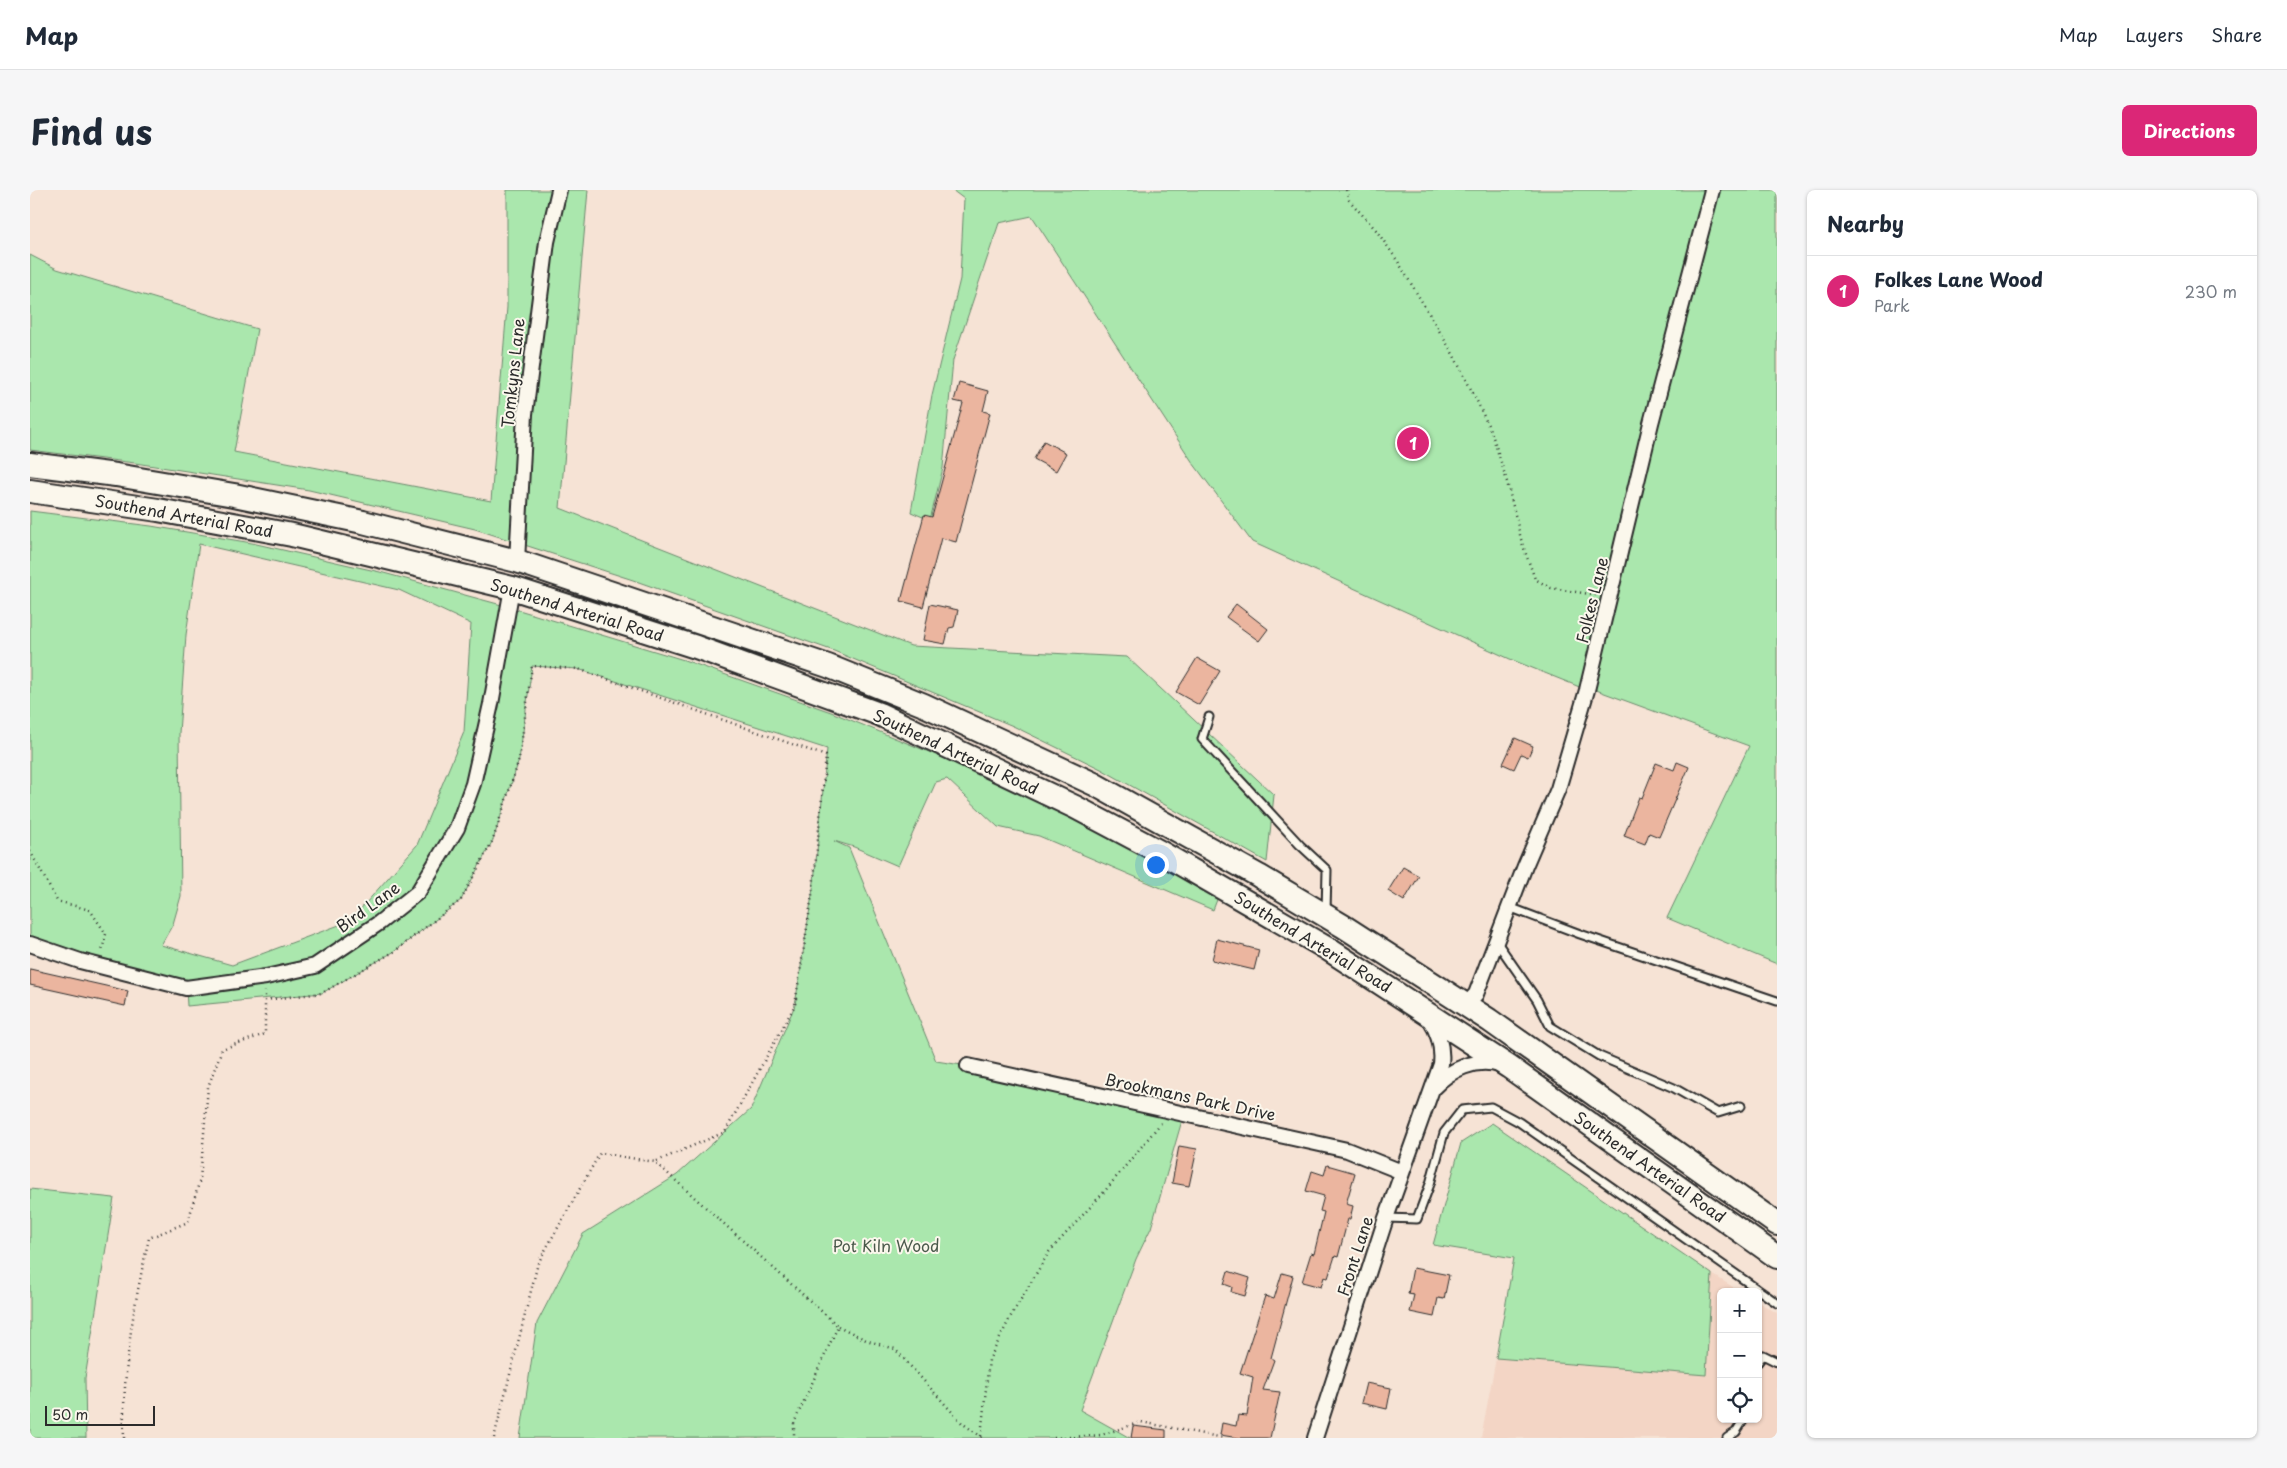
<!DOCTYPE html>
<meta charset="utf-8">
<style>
:root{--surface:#fff;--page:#f6f6f7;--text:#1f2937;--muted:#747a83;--line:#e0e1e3;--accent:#db2777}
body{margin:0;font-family:"Playpen Sans",sans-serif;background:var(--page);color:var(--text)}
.controls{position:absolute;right:15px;bottom:15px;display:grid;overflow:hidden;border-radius:8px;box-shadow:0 1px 4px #0004}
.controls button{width:45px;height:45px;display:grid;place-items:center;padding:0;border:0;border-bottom:1px solid var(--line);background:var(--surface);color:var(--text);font:25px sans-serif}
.scale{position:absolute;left:15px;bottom:12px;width:110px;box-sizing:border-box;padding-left:5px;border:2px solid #2b2b2b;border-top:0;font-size:14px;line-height:18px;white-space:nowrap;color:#2b2b2b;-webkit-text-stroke:4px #fbf7ec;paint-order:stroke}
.you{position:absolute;left:1125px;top:674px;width:18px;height:18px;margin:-12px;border:4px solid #fff;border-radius:50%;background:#1a73e8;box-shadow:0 0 0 8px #1a73e833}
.badge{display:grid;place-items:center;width:32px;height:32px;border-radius:50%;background:var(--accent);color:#fff;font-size:16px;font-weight:700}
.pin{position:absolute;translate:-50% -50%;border:2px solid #fff;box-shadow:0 1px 5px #0006}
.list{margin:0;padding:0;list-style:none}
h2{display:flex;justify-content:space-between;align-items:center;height:65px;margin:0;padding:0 20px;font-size:21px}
h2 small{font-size:16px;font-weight:400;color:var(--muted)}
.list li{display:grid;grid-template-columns:32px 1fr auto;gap:15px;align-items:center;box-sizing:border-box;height:70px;padding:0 20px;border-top:1px solid var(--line)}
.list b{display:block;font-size:19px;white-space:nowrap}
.list p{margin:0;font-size:16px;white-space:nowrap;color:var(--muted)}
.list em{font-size:16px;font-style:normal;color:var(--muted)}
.icon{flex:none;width:28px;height:28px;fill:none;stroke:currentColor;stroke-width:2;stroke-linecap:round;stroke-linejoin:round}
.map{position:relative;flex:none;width:1747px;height:1248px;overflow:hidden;border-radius:8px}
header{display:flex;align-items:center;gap:30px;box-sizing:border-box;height:70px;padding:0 25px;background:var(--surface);border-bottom:1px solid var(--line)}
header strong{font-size:24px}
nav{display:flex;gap:28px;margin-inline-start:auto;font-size:18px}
.intro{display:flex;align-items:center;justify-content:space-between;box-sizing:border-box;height:120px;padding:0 30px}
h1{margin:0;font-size:35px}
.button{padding:12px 22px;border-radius:8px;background:var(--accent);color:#fff;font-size:18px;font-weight:700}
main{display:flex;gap:30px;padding:0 30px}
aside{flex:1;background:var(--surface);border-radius:8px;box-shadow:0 1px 4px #0004}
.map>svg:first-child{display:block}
.built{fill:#f3d5c5}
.green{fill:#aae7ad;stroke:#6a896c;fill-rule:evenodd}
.building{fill:#ebb59f;stroke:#2b2b2b}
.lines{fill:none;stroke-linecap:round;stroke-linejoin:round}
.service-casing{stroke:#2b2b2b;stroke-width:11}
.minor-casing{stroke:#2b2b2b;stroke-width:18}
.trunk-casing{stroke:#2b2b2b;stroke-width:26}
.path{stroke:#2b2b2b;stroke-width:2.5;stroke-dasharray:1 4;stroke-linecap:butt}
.service{stroke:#fbf7ec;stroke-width:7}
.minor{stroke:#fbf7ec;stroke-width:14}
.trunk{stroke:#fbf7ec;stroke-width:22}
.labels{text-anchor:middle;stroke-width:4;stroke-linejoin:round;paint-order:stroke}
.street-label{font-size:16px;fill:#2b2b2b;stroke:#fbf7ec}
.park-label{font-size:16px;fill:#4b5a4c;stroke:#fbf7ec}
</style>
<header>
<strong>Map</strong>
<nav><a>Map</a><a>Layers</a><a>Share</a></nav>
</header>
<div class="intro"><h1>Find us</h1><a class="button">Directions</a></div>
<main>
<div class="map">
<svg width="1747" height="1248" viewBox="0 0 1747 1248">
<rect width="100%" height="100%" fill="#f6e3d5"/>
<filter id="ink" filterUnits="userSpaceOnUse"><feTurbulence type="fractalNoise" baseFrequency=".02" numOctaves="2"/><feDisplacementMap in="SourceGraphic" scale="10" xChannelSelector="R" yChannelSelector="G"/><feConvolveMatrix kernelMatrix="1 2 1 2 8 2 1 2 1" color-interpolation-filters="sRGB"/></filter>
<g filter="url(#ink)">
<!-- built -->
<path class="built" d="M1682,1084L1711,1102H1691V1229H1728V1112L1747,1123V1248H1451L1466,1168L1676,1185Z"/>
<!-- green -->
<path class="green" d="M477,0H558L530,318L881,456L1097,467L1244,605L1237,672L1071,579L983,536L804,461L603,390L445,339L279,300L105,273L0,260V65L27,79L227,139L204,262L461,311L477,117Z
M922,0H1747V774L1637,728L1719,556L1558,497L1557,500L1480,469L1222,352L1163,273L1002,26L969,33L923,170L913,278L900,330L881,322L902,205L930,89L934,9Z
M0,321L121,336L222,353L350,382L479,417L654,470L801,522L970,591L1190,702L1183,720L1009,646L968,637L917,589L906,592L868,676L824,657L804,651L819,658L906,871L938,876L1153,927L1121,1038L1106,1069L1050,1220L1100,1248H490L507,1133L553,1044L647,985L721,919L765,815L784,692L797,559L548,479L502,476L489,570L463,650L431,710L365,761L292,803L157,816L156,798L0,760ZM169,354L369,400L441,434L434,542L387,655L320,731L202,775L131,755L143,734L151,706L149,543L156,445Z
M1462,933L1682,1084L1676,1185L1466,1168L1484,1068L1403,1055L1431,953Z
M0,999L84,1008L55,1188L56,1248H0Z"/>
<!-- building -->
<path class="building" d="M929,193L958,201L953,221L960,223L926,352L911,348L893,417L871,411L894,325L902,327L933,213L924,211Z
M1014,251L1036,263L1026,281L1004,269Z
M900,414L928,420L924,437L919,438L915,454L893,450Z
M1206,414L1238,439L1229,451L1196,427Z
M1167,468L1190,481L1169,515L1146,502Z
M1485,548L1503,556L1498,567L1491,564L1484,579L1473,574Z
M1647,572L1659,577L1629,647L1619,643L1615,654L1594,646L1609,607L1612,608L1626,573L1644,580Z
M1373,677L1389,686L1374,711L1358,701Z
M1187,749L1229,760L1224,780L1182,770Z
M0,779L98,801L95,816L0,795Z
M1149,956L1167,959L1159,996L1142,993Z
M1297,975L1325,983L1316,1014L1323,1016L1320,1029H1318L1308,1067L1305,1066L1298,1088L1294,1087L1291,1097L1272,1092L1281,1063L1284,1064L1294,1022L1290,1021L1294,1006L1276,1001L1282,981L1294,985Z
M1383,1078L1419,1085L1414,1109L1408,1108L1404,1127L1380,1122L1384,1105L1378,1104Z
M1198,1081L1220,1088L1215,1106L1201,1102L1202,1097L1194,1094Z
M1252,1083L1263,1086L1241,1168L1244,1170L1233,1200L1250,1202L1240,1248H1209L1190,1245L1192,1233L1206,1236L1208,1225L1217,1226L1223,1187L1210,1183L1235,1106L1244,1109Z
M1336,1193L1361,1198L1357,1219L1331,1213Z
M1103,1236L1136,1240V1248H1101Z"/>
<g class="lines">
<defs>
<path id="service" d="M1179,527L1172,549L1270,655L1297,680L1296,722
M1479,717L1550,744L1747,811
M1466,751L1507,810L1520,836L1569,866L1644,898L1688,923L1711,916
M1356,1028L1387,1029L1400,994L1414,943L1432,920L1461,917L1489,932L1747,1113
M1728,1172L1733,1165L1747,1172
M1697,1248L1706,1242L1714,1229"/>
<path id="minor" d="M487,371L495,224L517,52L529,0
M0,754L50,771L156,798L236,787L285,776L349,733L388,702L427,638L443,594L461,514L482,398
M1436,815L1446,804L1495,676L1528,599L1557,500L1621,233L1682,0
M938,876L1317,960L1372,982
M1404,897C1421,879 1445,868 1470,875
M1285,1248L1356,1028L1411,874C1413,857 1409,844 1400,830"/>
<path id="trunk" d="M0,274L86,285L204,305L333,332L487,371L798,476L894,515L1064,594L1229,686L1313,736L1459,830L1747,1034
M0,301L128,320L262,345L482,398L666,457L849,524L1045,617L1130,662L1298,759L1479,877L1747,1067"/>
</defs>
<!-- service casing -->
<use href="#service" class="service-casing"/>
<!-- minor casing -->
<use href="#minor" class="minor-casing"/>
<!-- trunk casing -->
<use href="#trunk" class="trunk-casing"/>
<!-- path -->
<path class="path" d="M1316,0L1319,10L1346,40L1367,70L1423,164L1446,209L1462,244L1476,288L1492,353L1505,389L1521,398L1566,405
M0,661L27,711L60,720L76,744L72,761
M235,810L292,803L365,761L431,710L463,650L489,570L502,476L548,479L796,566L783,699L765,815L695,942L625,972
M808,1136L836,1150L865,1159L932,1233L953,1248
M951,1246L959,1170L981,1126L1019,1062L1074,1002L1131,933
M94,1248C92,1181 104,1113 119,1048L158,1032L170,989L178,897L192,859L235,844V801
M464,1248L508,1073L570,963L625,972L808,1136L764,1233V1248
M1024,1248L1071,1245L1111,1232L1194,1248"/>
<!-- service -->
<use href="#service" class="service"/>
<!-- minor -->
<use href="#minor" class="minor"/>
<!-- trunk -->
<use href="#trunk" class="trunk"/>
</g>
</g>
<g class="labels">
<!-- street labels -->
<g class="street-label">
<text transform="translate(483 183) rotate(-84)" y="6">Tomkyns Lane</text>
<text transform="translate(154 326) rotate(10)" y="6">Southend Arterial Road</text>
<text transform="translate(1562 410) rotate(-76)" y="6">Folkes Lane</text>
<text transform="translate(547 420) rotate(17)" y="6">Southend Arterial Road</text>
<text transform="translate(926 562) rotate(25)" y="6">Southend Arterial Road</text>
<text transform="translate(338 717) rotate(-36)" y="6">Bird Lane</text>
<text transform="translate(1283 752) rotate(31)" y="6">Southend Arterial Road</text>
<text transform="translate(1160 907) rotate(12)" y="6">Brookmans Park Drive</text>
<text transform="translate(1620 977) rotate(35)" y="6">Southend Arterial Road</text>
<text transform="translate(1325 1066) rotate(-72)" y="6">Front Lane</text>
</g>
<!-- park labels -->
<g class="park-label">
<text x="856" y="1062">Pot Kiln Wood</text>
</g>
</g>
</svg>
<div class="controls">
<button>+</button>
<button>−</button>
<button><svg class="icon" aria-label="locate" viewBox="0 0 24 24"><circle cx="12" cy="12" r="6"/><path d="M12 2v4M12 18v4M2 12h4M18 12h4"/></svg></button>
</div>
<div class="scale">50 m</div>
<div class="you"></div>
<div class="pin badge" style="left:1383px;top:253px">1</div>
</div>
<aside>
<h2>Nearby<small></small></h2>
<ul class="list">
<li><span class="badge">1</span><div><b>Folkes Lane Wood</b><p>Park</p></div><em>230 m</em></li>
</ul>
</aside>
</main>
